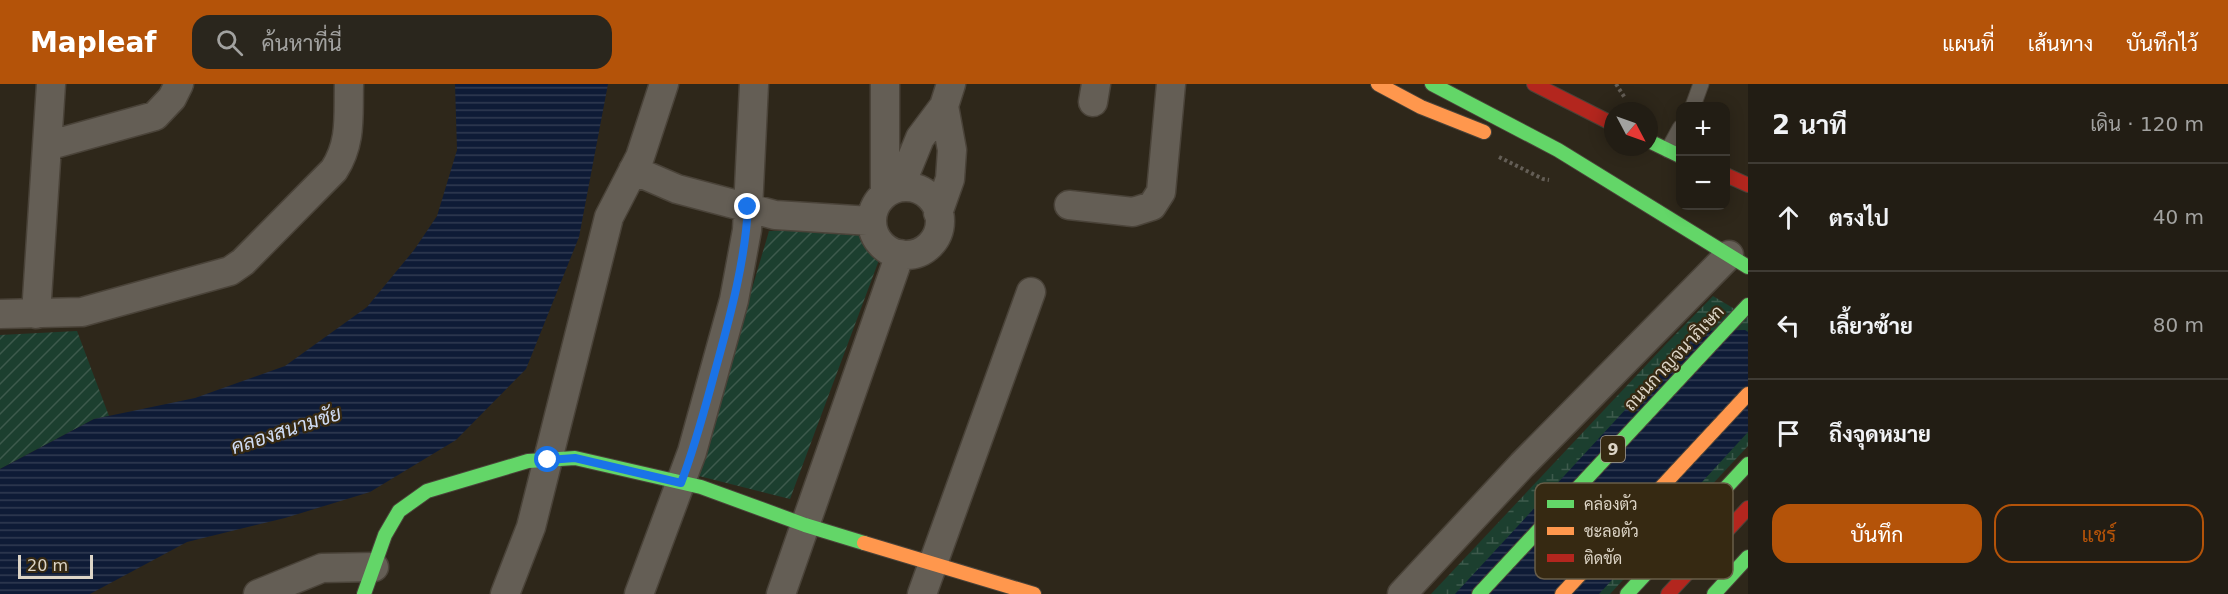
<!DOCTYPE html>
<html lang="th">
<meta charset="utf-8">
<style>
:root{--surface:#221d14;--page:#2a261d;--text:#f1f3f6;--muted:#a2a2a0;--line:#3f3b34;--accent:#b45309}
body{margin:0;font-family:"DejaVu Sans",Sarabun,sans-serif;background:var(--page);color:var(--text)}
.controls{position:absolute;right:18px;top:18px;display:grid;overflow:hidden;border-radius:12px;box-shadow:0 3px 15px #0003}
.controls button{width:54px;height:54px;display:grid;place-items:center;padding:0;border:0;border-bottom:2px solid var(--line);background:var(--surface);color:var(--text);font:30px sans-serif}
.compass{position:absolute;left:1604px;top:18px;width:54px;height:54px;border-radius:50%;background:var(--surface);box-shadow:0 3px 15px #0003;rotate:131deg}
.scale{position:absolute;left:18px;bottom:15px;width:75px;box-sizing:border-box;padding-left:6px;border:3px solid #ddd5c7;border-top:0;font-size:16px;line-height:21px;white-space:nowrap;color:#ddd5c7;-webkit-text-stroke:4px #362912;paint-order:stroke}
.stop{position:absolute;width:18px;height:18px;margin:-14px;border:4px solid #1a73e8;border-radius:50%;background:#fff}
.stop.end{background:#1a73e8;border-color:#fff;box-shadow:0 2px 6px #0008}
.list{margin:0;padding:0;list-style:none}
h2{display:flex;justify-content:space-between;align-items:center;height:78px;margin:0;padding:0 24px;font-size:26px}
h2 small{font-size:20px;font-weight:400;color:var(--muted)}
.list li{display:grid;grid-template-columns:39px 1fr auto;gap:18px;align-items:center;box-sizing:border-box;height:108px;padding:0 24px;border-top:2px solid var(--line)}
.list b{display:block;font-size:22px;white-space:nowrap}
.list em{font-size:20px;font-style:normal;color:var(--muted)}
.actions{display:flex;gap:12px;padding:18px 24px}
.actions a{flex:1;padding:14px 0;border:2px solid var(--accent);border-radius:18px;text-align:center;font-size:21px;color:var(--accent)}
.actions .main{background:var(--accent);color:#fff}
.icon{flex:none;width:33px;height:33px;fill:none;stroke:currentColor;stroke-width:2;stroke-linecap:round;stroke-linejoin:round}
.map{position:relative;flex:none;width:1748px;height:510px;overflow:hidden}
header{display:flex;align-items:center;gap:36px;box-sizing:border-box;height:84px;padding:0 30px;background:var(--accent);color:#fff}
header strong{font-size:28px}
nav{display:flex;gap:33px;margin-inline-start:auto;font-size:21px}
.search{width:420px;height:54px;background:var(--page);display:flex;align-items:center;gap:15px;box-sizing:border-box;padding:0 21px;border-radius:18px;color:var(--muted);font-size:22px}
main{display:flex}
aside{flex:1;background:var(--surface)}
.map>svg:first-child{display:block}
.wetland{fill:url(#wetland-marsh)}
.garden{fill:url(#garden-furrows)}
.water{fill:url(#water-rules)}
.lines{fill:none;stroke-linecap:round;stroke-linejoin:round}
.lane-casing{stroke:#4a4339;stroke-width:17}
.street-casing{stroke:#4a4339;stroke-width:31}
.fast-casing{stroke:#4a4339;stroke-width:16}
.slow-casing{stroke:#4a4339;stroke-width:16}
.jam-casing{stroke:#4a4339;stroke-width:16}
.path{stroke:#645e56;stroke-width:4;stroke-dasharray:3 3;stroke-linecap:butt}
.lane{stroke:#645e55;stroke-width:15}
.street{stroke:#645e55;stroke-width:28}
.fast{stroke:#63d668;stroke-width:14}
.slow{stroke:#ff974d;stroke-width:14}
.jam{stroke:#b3261e;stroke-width:14}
.route{stroke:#1a73e8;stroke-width:8}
.labels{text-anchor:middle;stroke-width:4.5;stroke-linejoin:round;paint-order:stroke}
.shield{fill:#362912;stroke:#aba191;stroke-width:1.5}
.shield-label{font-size:16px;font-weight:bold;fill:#ddd5c7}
.street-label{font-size:18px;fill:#ddd5c7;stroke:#362912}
.water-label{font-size:20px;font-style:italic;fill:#cfdcf5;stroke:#362912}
.key{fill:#362912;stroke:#685d48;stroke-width:1.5}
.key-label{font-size:16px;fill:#ddd5c7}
</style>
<header>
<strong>Mapleaf</strong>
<div class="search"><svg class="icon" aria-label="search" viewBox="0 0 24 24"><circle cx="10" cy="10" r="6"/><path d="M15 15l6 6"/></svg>ค้นหาที่นี่</div>
<nav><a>แผนที่</a><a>เส้นทาง</a><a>บันทึกไว้</a></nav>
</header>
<main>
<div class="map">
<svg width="1748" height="510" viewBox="0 0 1748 510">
<defs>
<pattern id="wetland-marsh" width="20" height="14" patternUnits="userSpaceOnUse" patternTransform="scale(1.5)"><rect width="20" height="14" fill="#1c3f2f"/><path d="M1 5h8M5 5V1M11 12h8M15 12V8" fill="none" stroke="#3d5a4c"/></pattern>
<pattern id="garden-furrows" width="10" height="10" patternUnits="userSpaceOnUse" patternTransform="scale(1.5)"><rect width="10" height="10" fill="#1c3f2f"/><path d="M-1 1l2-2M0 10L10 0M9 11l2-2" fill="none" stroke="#3d5a4c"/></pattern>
<pattern id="water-rules" width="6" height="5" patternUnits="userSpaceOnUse" patternTransform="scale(1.5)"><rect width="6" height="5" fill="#0e1b36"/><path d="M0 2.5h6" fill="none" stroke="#313b52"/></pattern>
</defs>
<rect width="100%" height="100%" fill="#2e271a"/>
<!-- wetland -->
<path class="wetland" d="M1713,212L1748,233V362L1610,510H1431L1666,260Z"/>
<!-- garden -->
<path class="garden" d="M769,147H860L879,176L790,415L699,392L702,374Z
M77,247L109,332L94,335L0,385V251Z"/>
<!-- water -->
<path class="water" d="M455,0H608L579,153L526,285L456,356L370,408L285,434L187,458L90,510H0V385L94,335L195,314L285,282L367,223L414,166L437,132L457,66Z
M1745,246L1748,248V348L1599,510H1455L1698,247Z"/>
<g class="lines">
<defs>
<path id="lane" d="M1693,22L1701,0
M1668,66L1680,44"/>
<path id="street" d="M885,0V109
M1093,18L1096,0
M47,62L155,32L172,14L179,0
M633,86L677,105L775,131L871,137
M900,103L920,54L944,22L951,0
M872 137a34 34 0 1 1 68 0a34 34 0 1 1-68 0Z
M1069,121L1133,128L1152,122L1161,108L1171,0
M938,129L950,95L952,66L944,22
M0,230L82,228L230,187L243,178L334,86C352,58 348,32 349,0
M36,230L51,0
M258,510L322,484L374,483
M505,510L531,443L609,133L640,73L664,0
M639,510L692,368L734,216L747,146L754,0
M781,510L900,170
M922,510L1031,208
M1402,510L1522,381L1729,171"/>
<path id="fast" d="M1432,0L1558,66L1748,183
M1649,57L1680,72
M364,510L385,451L399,427L427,407L528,377L575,374L701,403L805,441L864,459
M1479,510L1748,221
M1627,510L1748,380
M1714,510L1748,473"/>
<path id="slow" d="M1378,0L1421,23L1484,48
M864,459L1034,510
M1562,510L1748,310"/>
<path id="jam" d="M1534,0L1613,40
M1726,91L1748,101
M1668,510L1748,424"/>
</defs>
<!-- lane casing -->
<use href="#lane" class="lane-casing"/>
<!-- street casing -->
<use href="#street" class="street-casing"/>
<!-- fast casing -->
<use href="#fast" class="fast-casing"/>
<!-- slow casing -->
<use href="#slow" class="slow-casing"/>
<!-- jam casing -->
<use href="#jam" class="jam-casing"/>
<!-- path -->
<path class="path" d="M1616,0L1625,14
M1499,73L1543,95L1549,96"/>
<!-- lane -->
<use href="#lane" class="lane"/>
<!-- street -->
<use href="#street" class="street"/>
<!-- fast -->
<use href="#fast" class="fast"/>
<!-- slow -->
<use href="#slow" class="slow"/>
<!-- jam -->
<use href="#jam" class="jam"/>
</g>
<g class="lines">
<!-- route -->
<path class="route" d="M548,376L575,374L681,399C696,360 706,320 717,280C731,229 745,177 748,123"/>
</g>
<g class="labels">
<!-- shield labels -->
<rect class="shield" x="1601" y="352" width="24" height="26" rx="4.5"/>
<g class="shield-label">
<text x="1613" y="371">9</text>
</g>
<!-- street labels -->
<g class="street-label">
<text transform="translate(1674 274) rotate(-47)" y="6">ถนนกาญจนาภิเษก</text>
</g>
<!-- water labels -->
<g class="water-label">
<text transform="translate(286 346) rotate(-18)" y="7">คลองสนามชัย</text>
</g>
</g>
<!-- legend -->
<rect x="1535" y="399" width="198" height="96" rx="9" class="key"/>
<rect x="1547" y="416" width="27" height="8" fill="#63d668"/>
<rect x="1547" y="443" width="27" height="8" fill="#ff974d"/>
<rect x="1547" y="470" width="27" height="8" fill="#b3261e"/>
<g class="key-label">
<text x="1584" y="426">คล่องตัว</text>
<text x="1584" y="453">ชะลอตัว</text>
<text x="1584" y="480">ติดขัด</text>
</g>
</svg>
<div class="controls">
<button>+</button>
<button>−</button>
</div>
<svg class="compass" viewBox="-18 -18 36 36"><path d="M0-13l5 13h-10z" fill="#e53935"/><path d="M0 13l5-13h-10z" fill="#a2a2a0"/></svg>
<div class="scale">20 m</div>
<div class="stop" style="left:548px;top:376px"></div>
<div class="stop end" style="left:748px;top:123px"></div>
</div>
<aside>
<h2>2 นาที<small>เดิน · 120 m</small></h2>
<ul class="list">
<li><svg class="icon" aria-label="ahead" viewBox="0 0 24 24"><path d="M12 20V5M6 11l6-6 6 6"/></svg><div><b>ตรงไป</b></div><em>40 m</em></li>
<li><svg class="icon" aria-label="left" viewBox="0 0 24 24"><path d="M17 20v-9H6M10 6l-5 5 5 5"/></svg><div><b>เลี้ยวซ้าย</b></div><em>80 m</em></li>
<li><svg class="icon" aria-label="arrive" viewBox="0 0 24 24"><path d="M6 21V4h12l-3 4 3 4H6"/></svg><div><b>ถึงจุดหมาย</b></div></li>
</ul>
<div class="actions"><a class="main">บันทึก</a><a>แชร์</a></div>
</aside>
</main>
